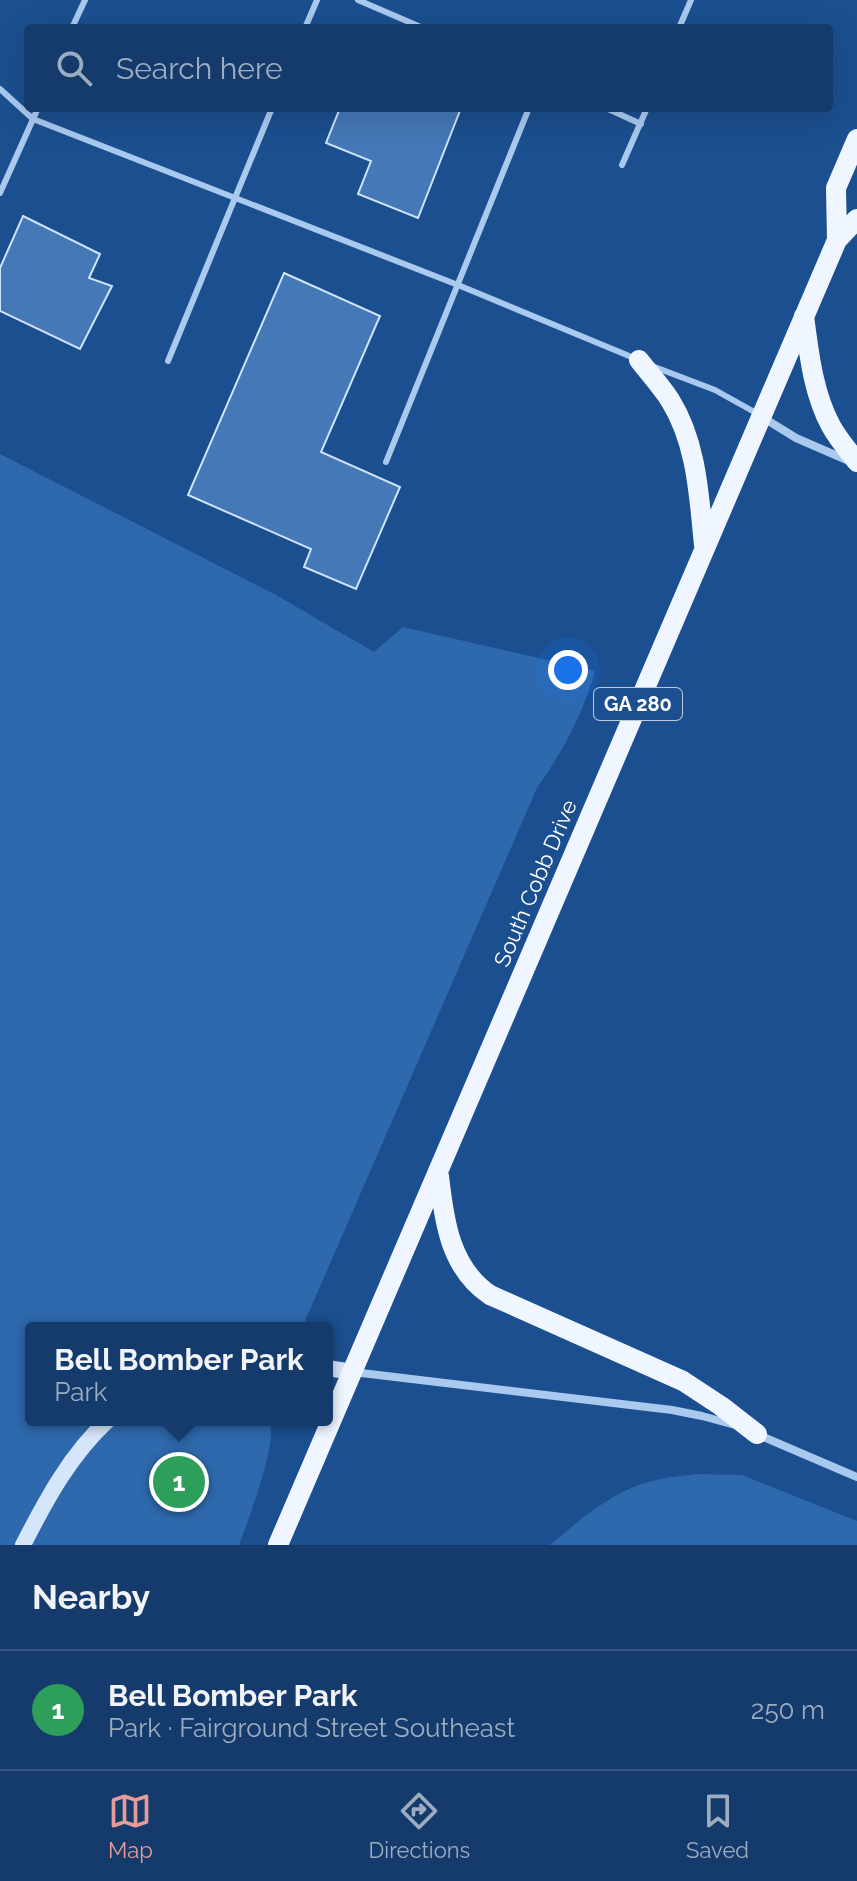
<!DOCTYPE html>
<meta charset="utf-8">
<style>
:root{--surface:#143b6b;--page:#214673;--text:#f1f3f6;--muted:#9dadc1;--line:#33557e;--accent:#e69b98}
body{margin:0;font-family:Raleway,sans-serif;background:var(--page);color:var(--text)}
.you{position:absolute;left:568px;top:670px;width:28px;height:28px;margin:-20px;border:6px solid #fff;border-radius:50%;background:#1a73e8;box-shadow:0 0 0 12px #1a73e833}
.badge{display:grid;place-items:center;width:52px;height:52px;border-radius:50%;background:var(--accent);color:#fff;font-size:26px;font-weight:700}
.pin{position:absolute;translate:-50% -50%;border:4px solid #fff;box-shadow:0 2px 8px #0006}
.popup{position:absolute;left:25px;top:1322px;width:308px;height:104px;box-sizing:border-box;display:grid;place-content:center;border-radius:8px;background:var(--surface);filter:drop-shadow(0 2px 6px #0005);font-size:26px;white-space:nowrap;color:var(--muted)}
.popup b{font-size:30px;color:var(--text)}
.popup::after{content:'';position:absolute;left:50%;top:100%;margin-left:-16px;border:16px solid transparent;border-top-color:var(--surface)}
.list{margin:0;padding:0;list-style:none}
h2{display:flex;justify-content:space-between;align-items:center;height:104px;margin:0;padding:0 32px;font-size:34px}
h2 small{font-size:26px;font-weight:400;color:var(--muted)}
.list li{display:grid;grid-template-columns:52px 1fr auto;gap:24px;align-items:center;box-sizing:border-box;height:120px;padding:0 32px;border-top:2px solid var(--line)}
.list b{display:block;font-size:30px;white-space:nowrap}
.list p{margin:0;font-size:26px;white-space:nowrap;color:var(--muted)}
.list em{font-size:26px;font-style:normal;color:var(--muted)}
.icon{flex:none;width:44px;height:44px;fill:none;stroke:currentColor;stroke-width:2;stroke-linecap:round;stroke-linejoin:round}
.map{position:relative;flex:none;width:857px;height:1545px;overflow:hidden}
.search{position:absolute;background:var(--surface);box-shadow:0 8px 32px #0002;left:24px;right:24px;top:24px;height:88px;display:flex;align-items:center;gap:20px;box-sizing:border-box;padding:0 28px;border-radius:8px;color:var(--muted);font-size:30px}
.sheet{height:224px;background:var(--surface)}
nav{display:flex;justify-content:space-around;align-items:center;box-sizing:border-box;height:112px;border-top:2px solid var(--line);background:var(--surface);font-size:22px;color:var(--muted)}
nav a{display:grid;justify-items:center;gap:4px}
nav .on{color:var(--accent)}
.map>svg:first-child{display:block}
.green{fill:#2e69ad}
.building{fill:#4478b7;stroke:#cfe3fa;stroke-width:2}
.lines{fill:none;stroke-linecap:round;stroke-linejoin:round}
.service{stroke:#a9c9ee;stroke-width:6}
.minor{stroke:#a9c9ee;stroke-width:8}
.secondary{stroke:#d6e6fa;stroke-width:16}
.primary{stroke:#f0f6ff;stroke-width:20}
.labels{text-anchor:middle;stroke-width:6;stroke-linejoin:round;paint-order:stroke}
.shield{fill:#1b4f8f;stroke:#bbcadd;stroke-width:2}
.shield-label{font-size:20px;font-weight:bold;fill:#fff}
.street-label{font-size:22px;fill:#fff;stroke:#1b4f8f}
</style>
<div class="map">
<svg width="857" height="1545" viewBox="0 0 857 1545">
<rect width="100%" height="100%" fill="#1b4f8f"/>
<!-- green -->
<path class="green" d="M0,454L276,595L374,652L403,627L595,671C584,712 562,753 537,788L302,1328H31V1420H269C279,1442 248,1520 239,1545H0Z
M696,1474L742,1475L857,1521V1545H550C581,1519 612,1491 652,1481C666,1477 682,1476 696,1474Z"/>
<!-- building -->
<path class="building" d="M340,108H461L418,218L358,194L371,161L326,143Z
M23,216L100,254L89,278L112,286L80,349L0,311V268Z
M284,273L380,316L321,452L400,487L356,589L304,567L311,549L188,495Z"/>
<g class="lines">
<!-- service -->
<path class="service" d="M358,0L423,28
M72,28L85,0
M305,28L317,0
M679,28L691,0
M0,89L33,119L458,285L634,358
M606,108L641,124
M622,165L647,108
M0,193L38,108
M168,361L272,108
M652,366L715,390L758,414
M386,462L529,108"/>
<!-- minor -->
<path class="minor" d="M762,417L796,438L849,461
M353,1372L672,1410L702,1416L735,1425
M759,1435L857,1477"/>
<!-- secondary -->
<path class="secondary" d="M327,1368L353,1372
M23,1545C46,1500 70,1455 108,1420"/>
<!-- primary -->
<path class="primary" d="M837,240L836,188L857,139
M804,316C809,353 813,393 831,426C838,439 848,450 857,462
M639,360C649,373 661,386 670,400C697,443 699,496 704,545
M439,1176C444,1221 450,1268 490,1295L683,1381L721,1406L757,1434
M278,1545L837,240L857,219"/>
</g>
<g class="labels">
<!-- shield labels -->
<rect class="shield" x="594" y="688" width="88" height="32" rx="6"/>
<g class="shield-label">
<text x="638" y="711">GA 280</text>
</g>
<!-- street labels -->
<g class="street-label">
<text transform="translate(535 883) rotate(-67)" y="8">South Cobb Drive</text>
</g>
</g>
</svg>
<div class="you"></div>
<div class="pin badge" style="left:179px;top:1482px;background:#2e9e5b">1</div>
<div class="popup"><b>Bell Bomber Park</b>Park</div>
<div class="search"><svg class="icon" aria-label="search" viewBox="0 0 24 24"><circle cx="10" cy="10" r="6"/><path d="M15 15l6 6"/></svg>Search here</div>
</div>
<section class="sheet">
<h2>Nearby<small></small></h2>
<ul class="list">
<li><span class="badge" style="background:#2e9e5b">1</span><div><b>Bell Bomber Park</b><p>Park · Fairground Street Southeast</p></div><em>250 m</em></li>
</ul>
</section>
<nav>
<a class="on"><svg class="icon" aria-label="map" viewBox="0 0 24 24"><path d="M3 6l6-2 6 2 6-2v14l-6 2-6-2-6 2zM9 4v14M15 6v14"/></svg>Map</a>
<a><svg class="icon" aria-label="directions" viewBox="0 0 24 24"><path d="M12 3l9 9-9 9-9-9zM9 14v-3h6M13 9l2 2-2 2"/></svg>Directions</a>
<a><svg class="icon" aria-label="saved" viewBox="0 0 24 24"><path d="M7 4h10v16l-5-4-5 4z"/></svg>Saved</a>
</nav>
